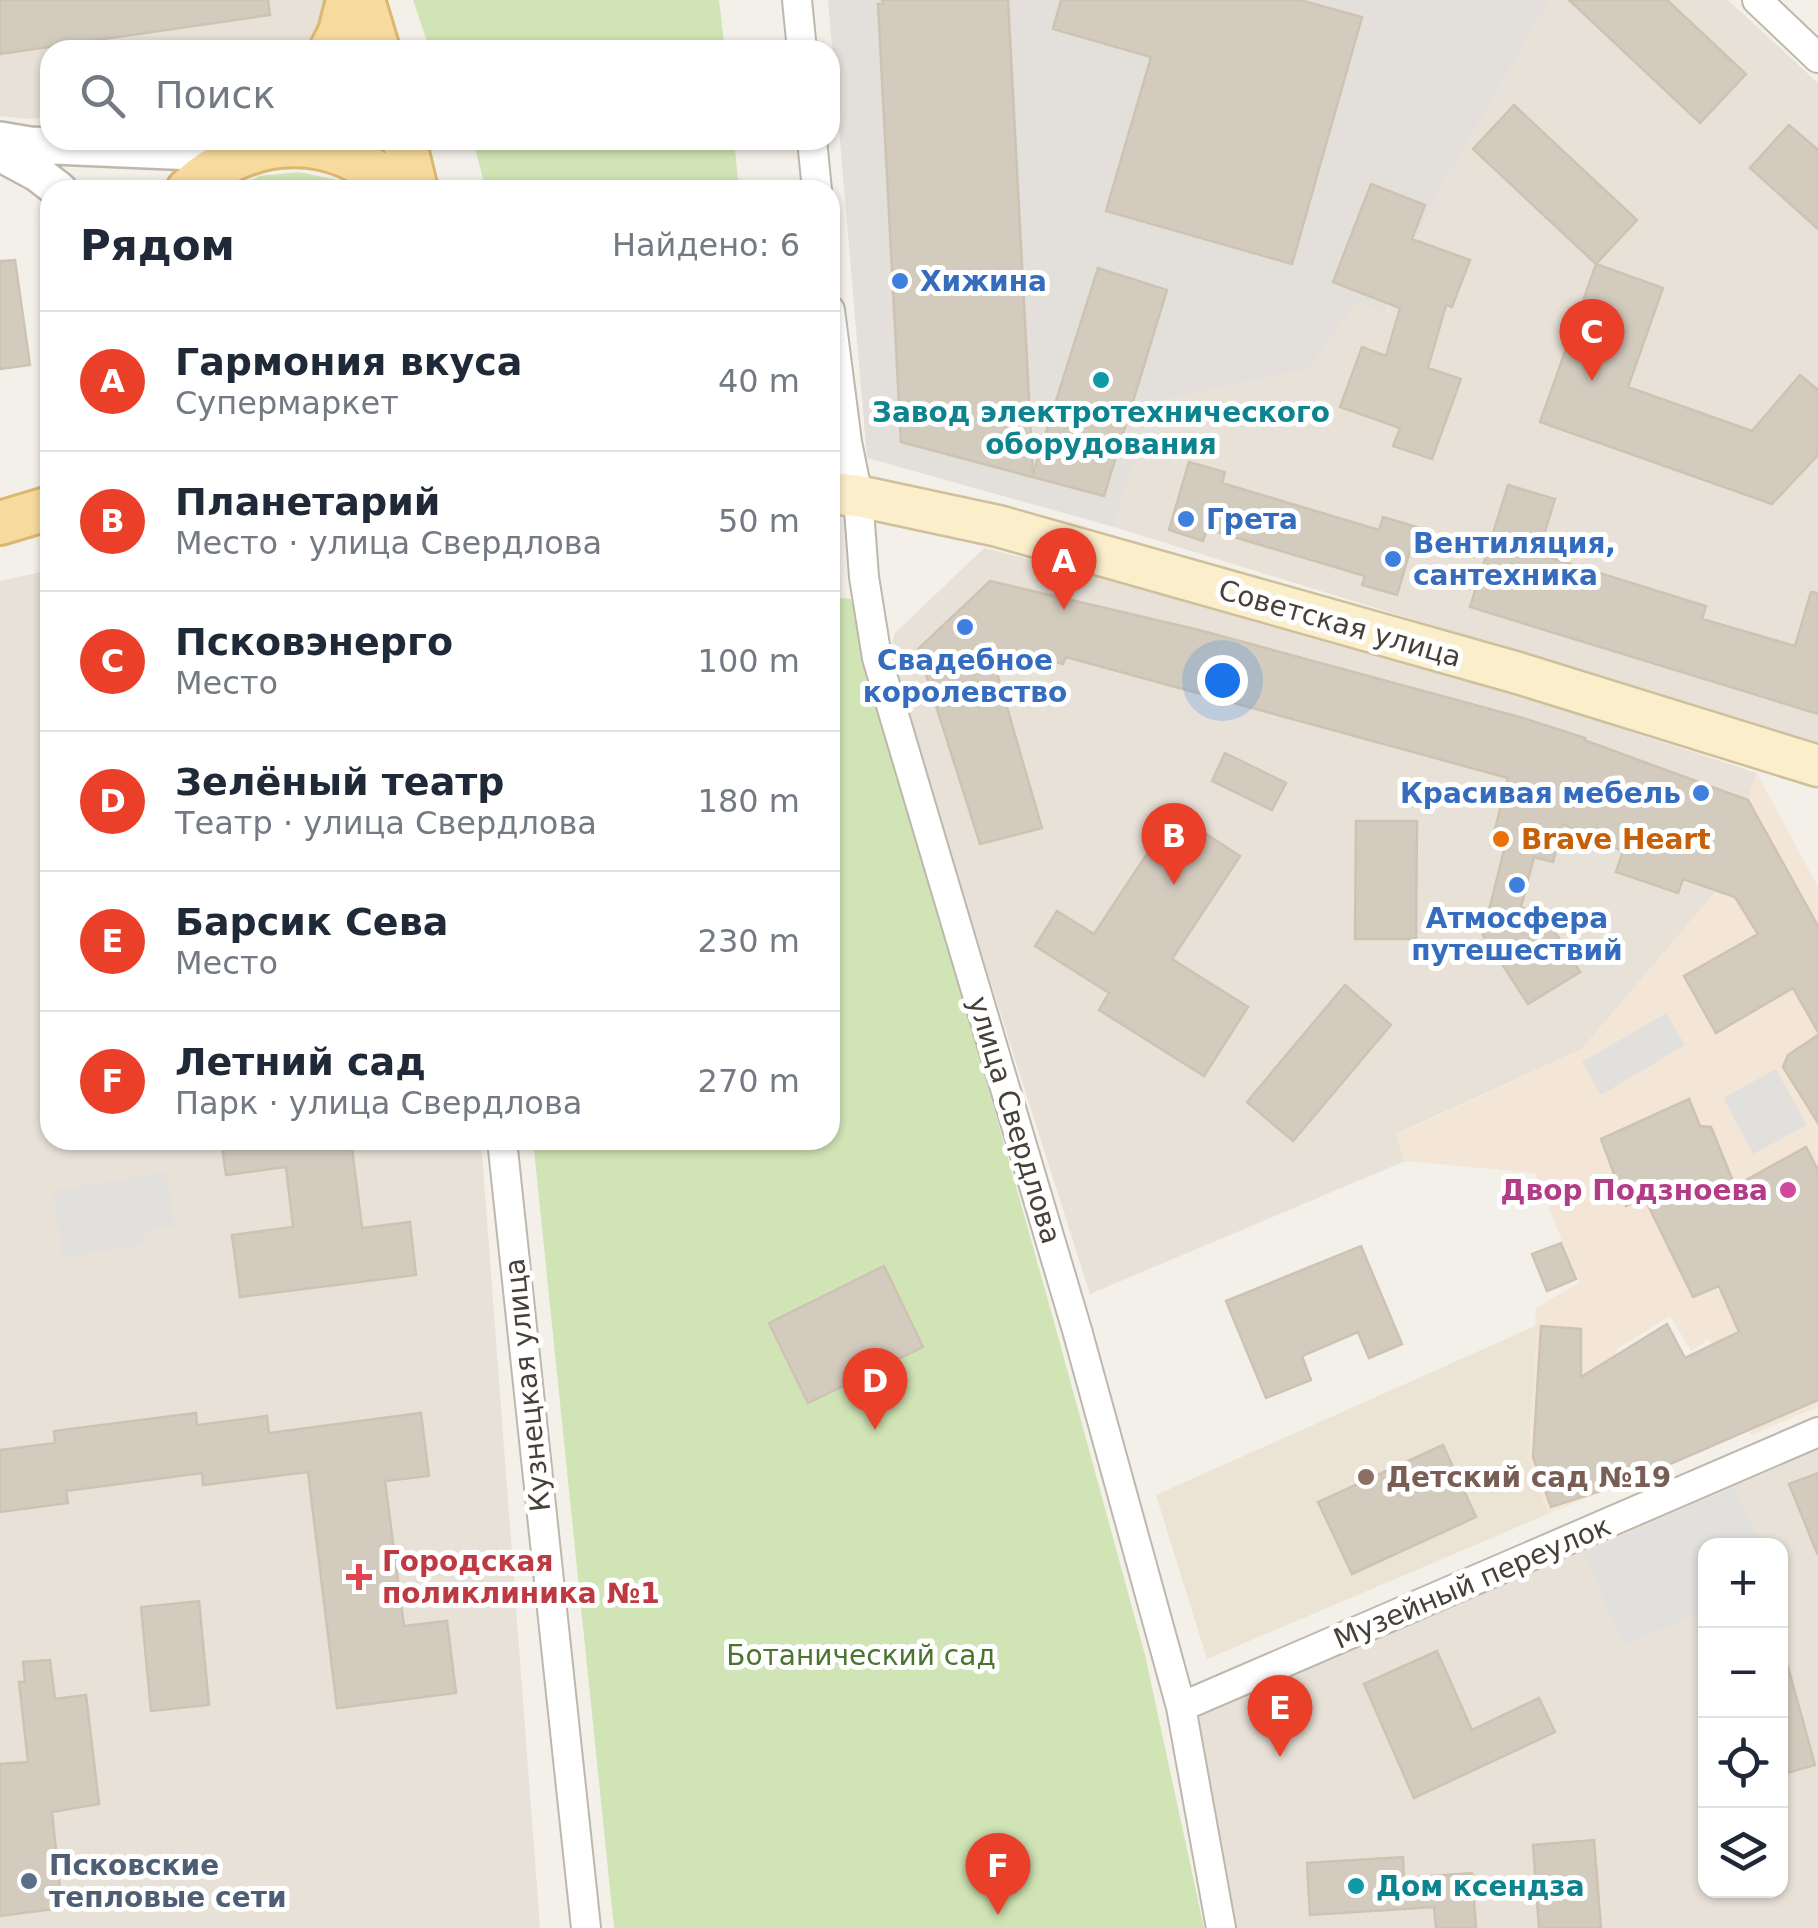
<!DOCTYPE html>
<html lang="ru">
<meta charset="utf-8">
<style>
:root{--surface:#fff;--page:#f2f2f3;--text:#1f2937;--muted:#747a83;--line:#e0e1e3;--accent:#ea4029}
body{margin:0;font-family:"DejaVu Sans",sans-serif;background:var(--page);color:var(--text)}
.controls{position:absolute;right:30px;bottom:30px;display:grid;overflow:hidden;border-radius:20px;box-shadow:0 2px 8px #0004}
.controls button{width:90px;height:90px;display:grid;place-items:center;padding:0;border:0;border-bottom:2px solid var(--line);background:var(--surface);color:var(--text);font:50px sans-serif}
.you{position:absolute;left:1222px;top:680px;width:35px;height:35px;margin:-25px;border:8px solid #fff;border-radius:50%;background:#1a73e8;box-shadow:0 0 0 15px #1a73e833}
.badge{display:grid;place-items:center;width:65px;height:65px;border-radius:50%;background:var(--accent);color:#fff;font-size:32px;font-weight:700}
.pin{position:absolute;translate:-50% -82px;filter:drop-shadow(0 2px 5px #0008)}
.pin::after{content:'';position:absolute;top:52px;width:35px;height:30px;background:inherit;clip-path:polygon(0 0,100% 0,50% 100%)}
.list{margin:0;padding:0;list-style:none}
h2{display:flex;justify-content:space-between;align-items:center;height:130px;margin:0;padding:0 40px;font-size:42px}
h2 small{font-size:32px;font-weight:400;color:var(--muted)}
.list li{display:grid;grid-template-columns:65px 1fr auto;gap:30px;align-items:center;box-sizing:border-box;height:140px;padding:0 40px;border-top:2px solid var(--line)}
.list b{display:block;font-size:38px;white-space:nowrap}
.list p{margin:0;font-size:32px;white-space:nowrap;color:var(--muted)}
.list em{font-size:32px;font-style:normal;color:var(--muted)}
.icon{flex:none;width:55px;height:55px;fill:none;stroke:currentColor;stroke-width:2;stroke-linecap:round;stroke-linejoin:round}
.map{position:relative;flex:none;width:1818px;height:1928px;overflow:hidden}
.search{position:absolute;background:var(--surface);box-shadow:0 2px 8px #0004;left:40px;top:40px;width:800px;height:110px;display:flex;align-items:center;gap:25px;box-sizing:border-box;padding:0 35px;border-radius:30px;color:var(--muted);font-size:38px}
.panel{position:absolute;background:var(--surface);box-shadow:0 2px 8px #0004;left:40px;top:180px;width:800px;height:970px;border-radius:30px}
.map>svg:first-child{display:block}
.residential{fill:#e7e1d7;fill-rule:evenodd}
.commercial{fill:#f3e6d6}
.industrial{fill:#e3dfda}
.education{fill:#ebe4d4}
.green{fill:#d0e4b5}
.parking{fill:#e2e0dd}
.building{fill:#d4cbbf;stroke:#cec3b3;stroke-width:2.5}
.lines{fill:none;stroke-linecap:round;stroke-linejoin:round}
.minor-casing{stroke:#beb7ac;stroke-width:32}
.tertiary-casing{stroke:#beb7ac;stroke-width:40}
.secondary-casing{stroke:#cfc09b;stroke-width:45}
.primary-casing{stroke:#dbb76f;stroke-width:48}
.minor{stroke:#fff;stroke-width:28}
.tertiary{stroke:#fff;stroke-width:35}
.secondary{stroke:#fbeecb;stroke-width:40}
.primary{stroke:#f7db9e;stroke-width:42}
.shop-dot{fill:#3f7fe0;stroke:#fff;stroke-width:4}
.culture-dot{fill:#0f9aa8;stroke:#fff;stroke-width:4}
.food-dot{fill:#e8710a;stroke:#fff;stroke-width:4}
.hotel-dot{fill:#d1479c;stroke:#fff;stroke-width:4}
.education-dot{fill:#8d6e63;stroke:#fff;stroke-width:4}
.health-dot{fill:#e0444e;stroke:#fff;stroke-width:4}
.service-dot{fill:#5c6f8a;stroke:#fff;stroke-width:4}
.labels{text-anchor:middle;stroke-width:10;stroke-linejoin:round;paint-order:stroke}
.shop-label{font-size:28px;font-weight:bold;fill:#366cbe;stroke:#fff;text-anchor:start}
.culture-label{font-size:28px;font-weight:bold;fill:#0d838f;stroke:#fff}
.street-label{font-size:28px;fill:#464038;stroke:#fff}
.food-label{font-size:28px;font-weight:bold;fill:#c56008;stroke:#fff;text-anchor:start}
.hotel-label{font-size:28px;font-weight:bold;fill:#b23c85;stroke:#fff;text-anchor:end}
.education-label{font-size:28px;font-weight:bold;fill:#785e54;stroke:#fff;text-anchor:start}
.health-label{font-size:28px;font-weight:bold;fill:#be3a42;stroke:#fff;text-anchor:start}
.park-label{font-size:28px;fill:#4b742f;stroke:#fff}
.service-label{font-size:28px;font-weight:bold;fill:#4e5e75;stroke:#fff;text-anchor:start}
</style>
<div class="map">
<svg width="1818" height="1928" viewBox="0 0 1818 1928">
<rect width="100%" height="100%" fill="#f3f0e9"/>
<!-- residential -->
<path class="residential" d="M0,0H330L327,12L305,50H50V116L29,119L0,116Z
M1550,0H1728L1818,83V745L1114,527L1152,403L1309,369L1356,301L1387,313L1431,206Z
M984,548L1332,634L1757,773L1717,890L1582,1049L1396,1134L1405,1161L1090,1294L887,658L895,633Z
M50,570V1140H481L540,1928H0V581Z
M1818,1444V1928H1234L1194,1714ZM1706,1546H1780V1890H1706Z"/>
<!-- commercial -->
<path class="commercial" d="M1757,773L1818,887V1407L1751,1435L1709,1339L1691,1351L1670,1316L1617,1349L1599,1427L1621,1484L1548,1514L1525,1458L1536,1308L1579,1283L1535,1173L1405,1161L1396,1135L1582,1049L1717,890Z"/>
<!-- industrial -->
<path class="industrial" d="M828,0H1550L1431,206L1386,313L1356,302L1309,369L1152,403L1114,527L867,458Z"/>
<!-- education -->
<path class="education" d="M1537,1325L1528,1459L1548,1514L1207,1659L1156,1495Z"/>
<!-- green -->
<path class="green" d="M413,0H719L725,50H430Z
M473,140H734L739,190H486Z
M299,172L337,180L353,190H231L260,176Z
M830,597L851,599L1053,1318L1145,1655L1204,1928H614L533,1140H830Z"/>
<!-- parking -->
<path class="parking" d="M1666,1013L1685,1045L1601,1095L1582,1062Z
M1776,1069L1807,1125L1753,1154L1723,1098Z
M167,1172L175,1226L144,1231L146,1244L63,1258L53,1191Z
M1734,1487L1760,1545L1706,1546L1705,1610L1624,1645L1584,1553Z"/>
<!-- building -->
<path class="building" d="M0,0H268L270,15L0,54Z
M882,0H1008L1033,474L1098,268L1167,290L1104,496L901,442L878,4H883Z
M1061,0H1300L1362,17L1292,264L1106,211L1151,57L1053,29Z
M1569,0H1667L1746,74L1700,123Z
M1514,105L1637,220L1596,264L1473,149Z
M1789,125L1818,150V229L1750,168Z
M1371,184L1425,205L1412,239L1470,260L1452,307L1446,305L1428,368L1461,379L1432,459L1393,446L1400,428L1340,407L1362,347L1386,356L1400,308L1333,282Z
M15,260L30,365L0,369V261Z
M1596,264L1663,288L1628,387L1752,431L1800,375L1818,390V455L1772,504L1540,422Z
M1189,462L1225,472L1222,483L1379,530L1383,517L1417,527L1397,595L1362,585L1365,576L1207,529L1203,541L1169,530Z
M1508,485L1555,499L1538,554L1706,606L1702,619L1795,646L1811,592L1818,593V714L1470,607Z
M990,581L1199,630L1523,718L1585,738L1584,740L1748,800L1818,926V1032L1793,988L1716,1033L1684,976L1758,934L1735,897L1683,879L1678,893L1616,872L1623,851L1563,824L1553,862L1534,857L1521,907L1545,916L1580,972L1528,1004L1483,935L1504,850L1491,845L1508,778L1066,657L1063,664L1017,653L997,673L1042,828L980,844L918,649Z
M1225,753L1286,783L1272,810L1212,781Z
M1174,813L1240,856L1172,959L1248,1007L1204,1076L1099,1010L1109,993L1035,946L1057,911L1094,934Z
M1356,821H1417L1416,939H1355Z
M1345,985L1391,1025L1293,1141L1247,1102Z
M1818,1035V1123L1783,1067L1788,1055Z
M1689,1099L1700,1126L1711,1127L1735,1186L1806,1147L1818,1170V1400L1631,1481L1551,1507L1533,1457L1541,1326L1581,1329V1377L1667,1324L1685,1358L1739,1332L1719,1286L1693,1297L1644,1197L1626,1206L1601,1139Z
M221,1140H351L362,1228L410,1222L416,1275L240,1297L232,1235L293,1227L286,1167L226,1175Z
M1561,1243L1576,1279L1547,1291L1532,1254Z
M1361,1246L1402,1344L1369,1358L1358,1332L1302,1356L1311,1380L1266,1398L1226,1301Z
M884,1266L923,1347L808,1403L769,1323Z
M196,1413L197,1425L267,1416L269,1433L421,1413L429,1476L385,1481L404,1626L447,1621L456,1693L337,1708L308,1472L203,1485L202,1473L66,1491L68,1503L0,1512V1450L55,1443L54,1431Z
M1443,1445L1476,1517L1352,1574L1318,1502Z
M1818,1473V1552L1817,1553L1789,1484Z
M199,1601L209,1705L151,1711L141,1607Z
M1437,1651L1472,1730L1539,1698L1555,1732L1414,1798L1364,1684Z
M50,1660L55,1699L86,1695L99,1804L52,1812L62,1908L0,1916V1764L28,1762L19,1682H25L23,1662Z
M1788,1667L1815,1765L1780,1775V1668Z
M1594,1840L1601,1928H1539L1533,1845Z
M1403,1857L1404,1878L1472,1873L1476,1928H1436L1434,1907L1310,1915L1307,1863Z"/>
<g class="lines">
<defs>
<path id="minor" d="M797,0L802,50
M1757,0L1818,58
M812,140L817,190
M830,310L847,442L858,496L864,577L877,658L1077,1330L1181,1707L1221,1928
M502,1140L586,1928
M1181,1707L1818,1432"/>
<path id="tertiary" d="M0,140L30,145L241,154
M0,153L37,173L59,190"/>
<path id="secondary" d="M830,493L858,496L998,526L1518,673L1818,766"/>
<path id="primary" d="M363,0L378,50
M331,50L340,32L348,0
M404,140L416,190
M188,190C249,132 336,129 396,190
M0,523L50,508"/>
</defs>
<!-- minor casing -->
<use href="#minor" class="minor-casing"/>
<!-- tertiary casing -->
<use href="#tertiary" class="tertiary-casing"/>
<!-- secondary casing -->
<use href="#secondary" class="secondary-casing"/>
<!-- primary casing -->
<use href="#primary" class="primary-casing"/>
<!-- minor -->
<use href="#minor" class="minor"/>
<!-- tertiary -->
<use href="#tertiary" class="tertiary"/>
<!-- secondary -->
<use href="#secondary" class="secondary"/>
<!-- primary -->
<use href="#primary" class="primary"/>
</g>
<!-- markers -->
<g class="shop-dot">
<circle cx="900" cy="281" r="10"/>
<circle cx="1186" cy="519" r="10"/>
<circle cx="1393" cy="559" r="10"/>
<circle cx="965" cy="627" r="10"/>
<circle cx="1701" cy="793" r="10"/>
<circle cx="1517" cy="885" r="10"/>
</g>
<g class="culture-dot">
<circle cx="1101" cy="380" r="10"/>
<circle cx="1356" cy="1886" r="10"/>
</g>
<circle class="food-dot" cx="1501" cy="839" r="10"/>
<circle class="hotel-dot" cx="1788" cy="1190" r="10"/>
<circle class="education-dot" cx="1366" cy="1477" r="10"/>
<path class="health-dot" d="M354 1562h10v10h10v10h-10v10h-10v-10h-10v-10h10z"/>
<circle class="service-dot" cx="29" cy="1881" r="10"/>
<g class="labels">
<!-- shop labels -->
<g class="shop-label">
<text x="920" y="291">Хижина</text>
<text x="1206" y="529">Грета</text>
<text x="1413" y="553">Вентиляция,<tspan x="1413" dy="32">сантехника</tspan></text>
<text x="965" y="670" text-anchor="middle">Свадебное<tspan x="965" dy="32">королевство</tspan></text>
<text x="1681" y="803" text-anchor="end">Красивая мебель</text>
<text x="1517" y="928" text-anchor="middle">Атмосфера<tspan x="1517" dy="32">путешествий</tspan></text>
</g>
<!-- culture labels -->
<g class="culture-label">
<text x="1101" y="422">Завод электротехнического<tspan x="1101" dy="32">оборудования</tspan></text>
<text x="1376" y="1896" text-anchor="start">Дом ксендза</text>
</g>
<!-- street labels -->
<g class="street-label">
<text transform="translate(1340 623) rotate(16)" y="10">Советская улица</text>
<text transform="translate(1015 1120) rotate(73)" y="10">улица Свердлова</text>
<text transform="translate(527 1385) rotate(-96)" y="10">Кузнецкая улица</text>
<text transform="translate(1472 1582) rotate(-23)" y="10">Музейный переулок</text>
</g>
<!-- food labels -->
<g class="food-label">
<text x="1521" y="849">Brave Heart</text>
</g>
<!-- hotel labels -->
<g class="hotel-label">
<text x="1768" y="1200">Двор Подзноева</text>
</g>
<!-- education labels -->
<g class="education-label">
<text x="1386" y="1487">Детский сад №19</text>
</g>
<!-- health labels -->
<g class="health-label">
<text x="382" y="1571">Городская<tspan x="382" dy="32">поликлиника №1</tspan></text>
</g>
<!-- park labels -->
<g class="park-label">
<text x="861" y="1665">Ботанический сад</text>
</g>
<!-- service labels -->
<g class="service-label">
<text x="49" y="1875">Псковские<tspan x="49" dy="32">тепловые сети</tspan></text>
</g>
</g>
</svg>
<div class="controls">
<button>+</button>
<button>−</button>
<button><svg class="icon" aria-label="locate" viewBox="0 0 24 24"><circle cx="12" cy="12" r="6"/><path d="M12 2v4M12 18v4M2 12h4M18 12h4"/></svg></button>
<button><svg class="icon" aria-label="layers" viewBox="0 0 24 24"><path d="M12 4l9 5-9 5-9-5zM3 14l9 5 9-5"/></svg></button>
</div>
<div class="you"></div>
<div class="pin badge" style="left:1064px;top:610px">A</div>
<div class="pin badge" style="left:1174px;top:885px">B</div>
<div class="pin badge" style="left:1592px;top:381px">C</div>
<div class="pin badge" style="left:875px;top:1430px">D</div>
<div class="pin badge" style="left:1280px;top:1757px">E</div>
<div class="pin badge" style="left:998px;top:1915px">F</div>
<div class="search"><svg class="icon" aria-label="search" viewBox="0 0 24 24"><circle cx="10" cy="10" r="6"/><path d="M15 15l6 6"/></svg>Поиск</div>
<section class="panel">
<h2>Рядом<small>Найдено: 6</small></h2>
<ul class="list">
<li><span class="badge">A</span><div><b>Гармония вкуса</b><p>Супермаркет</p></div><em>40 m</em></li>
<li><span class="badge">B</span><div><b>Планетарий</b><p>Место · улица Свердлова</p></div><em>50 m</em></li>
<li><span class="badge">C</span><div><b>Псковэнерго</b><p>Место</p></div><em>100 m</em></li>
<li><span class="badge">D</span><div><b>Зелёный театр</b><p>Театр · улица Свердлова</p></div><em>180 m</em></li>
<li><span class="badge">E</span><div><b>Барсик Сева</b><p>Место</p></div><em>230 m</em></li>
<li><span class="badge">F</span><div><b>Летний сад</b><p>Парк · улица Свердлова</p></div><em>270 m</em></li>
</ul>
</section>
</div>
